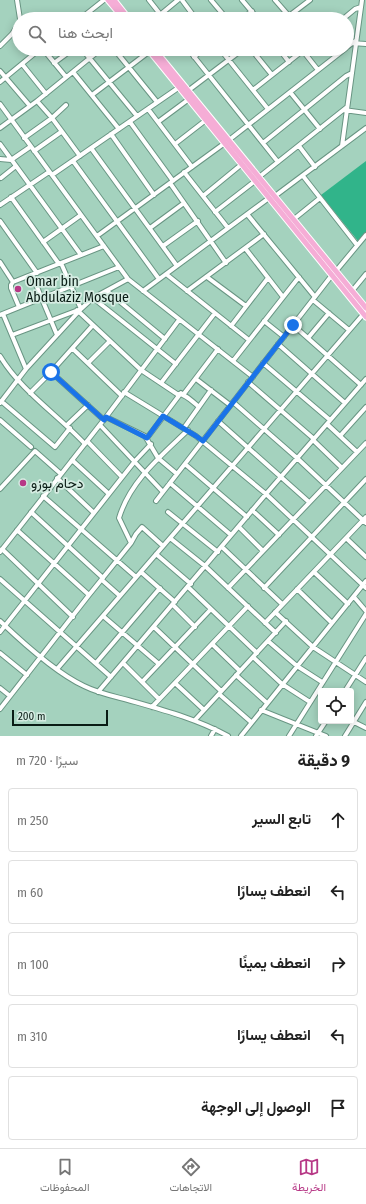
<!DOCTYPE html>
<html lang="ar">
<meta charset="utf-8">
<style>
:root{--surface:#fff;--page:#f2f2f2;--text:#222;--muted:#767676;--line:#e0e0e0;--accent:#b73886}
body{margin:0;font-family:"Fira Sans Condensed",Vazirmatn,sans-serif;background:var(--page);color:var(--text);direction:rtl}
.controls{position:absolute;right:12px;bottom:12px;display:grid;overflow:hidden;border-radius:4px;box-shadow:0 2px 10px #0003}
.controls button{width:36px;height:36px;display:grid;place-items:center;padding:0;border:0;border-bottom:1px solid var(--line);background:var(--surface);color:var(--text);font:20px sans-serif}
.scale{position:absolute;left:12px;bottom:10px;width:96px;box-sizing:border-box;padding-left:4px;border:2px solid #0a1c15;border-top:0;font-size:11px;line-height:14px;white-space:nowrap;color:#0a1c15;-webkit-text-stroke:3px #d5ece2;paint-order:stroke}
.stop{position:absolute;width:12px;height:12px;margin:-9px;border:3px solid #1a73e8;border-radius:50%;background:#fff}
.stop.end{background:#1a73e8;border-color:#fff;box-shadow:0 1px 4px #0008}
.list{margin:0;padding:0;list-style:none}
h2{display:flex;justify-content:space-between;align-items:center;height:52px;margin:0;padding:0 16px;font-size:17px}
h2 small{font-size:13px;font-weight:400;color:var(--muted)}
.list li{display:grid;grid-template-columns:26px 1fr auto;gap:12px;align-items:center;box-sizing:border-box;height:64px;margin:0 8px 8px;padding:0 8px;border:1px solid var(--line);border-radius:4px}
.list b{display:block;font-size:15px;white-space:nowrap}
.list em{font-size:13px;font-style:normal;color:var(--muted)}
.icon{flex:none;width:22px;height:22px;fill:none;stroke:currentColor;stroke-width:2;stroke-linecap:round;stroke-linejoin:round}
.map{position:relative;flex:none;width:366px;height:736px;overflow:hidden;direction:ltr}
.search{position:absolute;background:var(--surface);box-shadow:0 2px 10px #0003;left:12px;right:12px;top:12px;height:44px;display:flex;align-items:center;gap:10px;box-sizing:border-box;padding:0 14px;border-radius:22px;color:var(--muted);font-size:15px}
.sheet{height:412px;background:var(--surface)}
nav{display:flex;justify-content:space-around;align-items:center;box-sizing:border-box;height:56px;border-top:1px solid var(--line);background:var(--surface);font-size:11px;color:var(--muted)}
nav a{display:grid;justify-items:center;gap:2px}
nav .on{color:var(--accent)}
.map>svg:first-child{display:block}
.green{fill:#31b48a}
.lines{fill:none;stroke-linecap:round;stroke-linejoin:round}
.minor-casing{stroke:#699583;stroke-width:6}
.major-casing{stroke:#fff;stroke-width:7}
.minor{stroke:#fff;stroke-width:4}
.major{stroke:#f5add6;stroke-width:5}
.route{stroke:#1a73e8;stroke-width:5}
.poi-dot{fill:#b73886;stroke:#d5ece2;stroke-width:1.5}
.labels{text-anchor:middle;stroke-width:3.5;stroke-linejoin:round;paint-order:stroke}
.poi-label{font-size:14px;fill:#0a1c15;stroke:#d5ece2;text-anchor:start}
</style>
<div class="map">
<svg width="366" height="736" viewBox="0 0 366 736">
<rect width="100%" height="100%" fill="#a4d2be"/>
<!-- green -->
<path class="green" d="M366,161V232L358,241L321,195Z"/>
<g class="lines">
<defs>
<path id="minor" d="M17,0L20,19
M149,0L164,19
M182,0L196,19
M211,0L227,19
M242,0L258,19
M275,0L289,16
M80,19L104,0
M155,19L178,0
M242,19L252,11
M285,19L310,0
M343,19L355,9L361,7
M352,43L366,44
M0,46L12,34L19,23
M347,47L355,41
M43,49L66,77
M82,49L137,116
M114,49L157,102
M188,49L278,162
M220,49L268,109
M251,49L272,75
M279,49L289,62
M303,51L318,70
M194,57L204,49
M54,63L73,49
M22,64L46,94
M0,71L30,106
M73,72L119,129
M0,82L40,49
M189,90L243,49
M253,90L305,49
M290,92L320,129
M92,95L150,51
M37,101L52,118L80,156
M0,104L128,279L253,377
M148,109L192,167
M344,110L366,113
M130,122L173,181
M158,122L189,99
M0,128L37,101L101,49
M111,134L154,195
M24,138L52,118L66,105
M263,143L346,76L352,73
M0,144L81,255
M175,144L206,120
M299,146L315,167
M342,146L362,0
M91,148L177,266
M34,151L61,132
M0,159L11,160L30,147
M73,161L159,279
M184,172L228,228
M52,175L181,86
M303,176L357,245
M259,177L347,107
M1,178L16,166
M170,183L226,263
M203,196L242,164
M11,197L59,264
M0,205L49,172
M215,212L255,181
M247,214L315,297
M294,219L320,198
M0,221L37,273
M150,228L184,203
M97,236L229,140L345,49
M43,242L81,215
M163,246L198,221
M245,248L283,297
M0,262L13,282
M336,271L366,235
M166,274L249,340
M32,275L57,335
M207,277L246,306
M107,291L165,339
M143,291L269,198L275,196L366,128
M187,291L264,234
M352,291L366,274
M93,298L176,364
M313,300L349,330
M19,307L11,288V285L13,282L104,246
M77,310L141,370L177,394C185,393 193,402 199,407
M3,314L26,369
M0,315L119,267
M264,321L284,337
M293,325L361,385
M231,326L268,278
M12,335L81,309L61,263
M308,338L329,313
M278,344L345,403
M73,349L122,396
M0,356C21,391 57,414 85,444
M233,361L299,277
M88,363L110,341
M263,363L330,420
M51,372L104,420
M196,379L230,405
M248,382L314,439
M161,383L215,313
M124,392L196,436L266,494L366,588
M30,393L51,372L93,325
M183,395L218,349
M1,401L55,447L70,428
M233,402L297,458L366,523
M0,403L26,369L81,309L93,298L128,279
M106,417L145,436L158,458L177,474
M0,420L31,447
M218,421L309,502
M327,424L357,452
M67,425L88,405
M100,425L163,492
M184,428L211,390
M340,436L366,407
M147,438L181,393
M313,440L342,468
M87,441L122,477
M72,460L109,494
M185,464L247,517
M57,478L94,513
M170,483L231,535
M0,489L35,451L61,474
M43,496L136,577
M156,501L332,275
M252,510L279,535
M31,512L103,578
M168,512L218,552
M239,527L263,551
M17,530L89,595
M170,538L205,566L276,633
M346,538L366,557
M131,543L136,534L142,527L163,546
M222,547L282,604
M2,549L73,617
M0,552L106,417L179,320
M156,554L191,584
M141,572L175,602
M314,572L348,604
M0,579L111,677
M102,580L120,596
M188,587L257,653
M228,588L366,443
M264,588L366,479
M297,589L332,623
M354,597L366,611
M173,605L195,627
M275,612L313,647L366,682
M103,616L159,664
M0,621C23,643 56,673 84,686C98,693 113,696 128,700C163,710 197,719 228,736
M265,623L366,517
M154,627L221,691
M0,632L135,461L151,444
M268,641L297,666L322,682
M212,644L240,671
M0,653L27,675
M253,657L282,684L310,702
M96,663L160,588
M123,663L159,699
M57,669L366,311
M236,675L267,703
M142,682L211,609
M175,683L204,710
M0,688L10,696
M345,691L366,658
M98,692L266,494L366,379
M219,694L251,722
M152,707L248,606
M0,709L89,595L131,543L119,518C130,481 161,456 188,430
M261,710L326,736
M195,720L286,621
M354,722L366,728
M211,736L215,729
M241,736L366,581
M289,736L366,614
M316,736L326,721
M345,736L366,702"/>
<path id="major" d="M108,0L124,19
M114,0L129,19
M148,49L366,317
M154,49L366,308"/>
</defs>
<!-- minor casing -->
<use href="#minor" class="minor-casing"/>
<!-- major casing -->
<use href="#major" class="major-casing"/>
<!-- minor -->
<use href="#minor" class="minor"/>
<!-- major -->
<use href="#major" class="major"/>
</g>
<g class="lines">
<!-- route -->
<path class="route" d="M51,372L104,420L106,417L147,438L163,416L196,436L203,441L293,325"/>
</g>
<!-- markers -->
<g class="poi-dot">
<circle cx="18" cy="289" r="4"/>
<circle cx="23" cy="483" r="4"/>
</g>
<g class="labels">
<!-- poi labels -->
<g class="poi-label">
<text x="26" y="286">Omar bin<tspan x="26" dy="16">Abdulaziz Mosque</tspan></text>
<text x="31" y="488">دحام بوزو</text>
</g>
</g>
</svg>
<div class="controls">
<button><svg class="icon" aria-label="locate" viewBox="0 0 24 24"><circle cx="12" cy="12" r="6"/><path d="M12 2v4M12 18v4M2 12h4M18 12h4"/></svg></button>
</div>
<div class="scale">200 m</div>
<div class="stop" style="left:51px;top:372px"></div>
<div class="stop end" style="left:293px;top:325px"></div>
<div class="search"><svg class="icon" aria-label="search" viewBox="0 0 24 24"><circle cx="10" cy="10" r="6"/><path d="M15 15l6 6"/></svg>ابحث هنا</div>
</div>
<section class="sheet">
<h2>9 دقيقة<small>سيرًا · 720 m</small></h2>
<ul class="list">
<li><svg class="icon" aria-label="ahead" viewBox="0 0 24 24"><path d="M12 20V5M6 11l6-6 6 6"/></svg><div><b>تابع السير</b></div><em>250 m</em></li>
<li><svg class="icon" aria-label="left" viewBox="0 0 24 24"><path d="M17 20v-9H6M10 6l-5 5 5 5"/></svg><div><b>انعطف يسارًا</b></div><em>60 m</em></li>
<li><svg class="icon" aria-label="right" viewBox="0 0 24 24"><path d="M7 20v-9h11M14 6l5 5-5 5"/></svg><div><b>انعطف يمينًا</b></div><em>100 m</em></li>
<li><svg class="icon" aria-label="left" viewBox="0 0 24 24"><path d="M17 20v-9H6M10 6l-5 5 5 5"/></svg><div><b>انعطف يسارًا</b></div><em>310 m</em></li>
<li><svg class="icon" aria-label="arrive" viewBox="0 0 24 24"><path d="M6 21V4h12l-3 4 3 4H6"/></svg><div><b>الوصول إلى الوجهة</b></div></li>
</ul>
</section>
<nav>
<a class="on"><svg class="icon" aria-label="map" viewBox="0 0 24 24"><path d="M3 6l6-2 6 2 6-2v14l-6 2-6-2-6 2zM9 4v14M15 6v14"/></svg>الخريطة</a>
<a><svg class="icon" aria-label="directions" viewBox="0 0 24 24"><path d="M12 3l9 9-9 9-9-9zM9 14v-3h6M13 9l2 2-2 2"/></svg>الاتجاهات</a>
<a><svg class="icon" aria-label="saved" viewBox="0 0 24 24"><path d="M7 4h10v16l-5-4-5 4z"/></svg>المحفوظات</a>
</nav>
